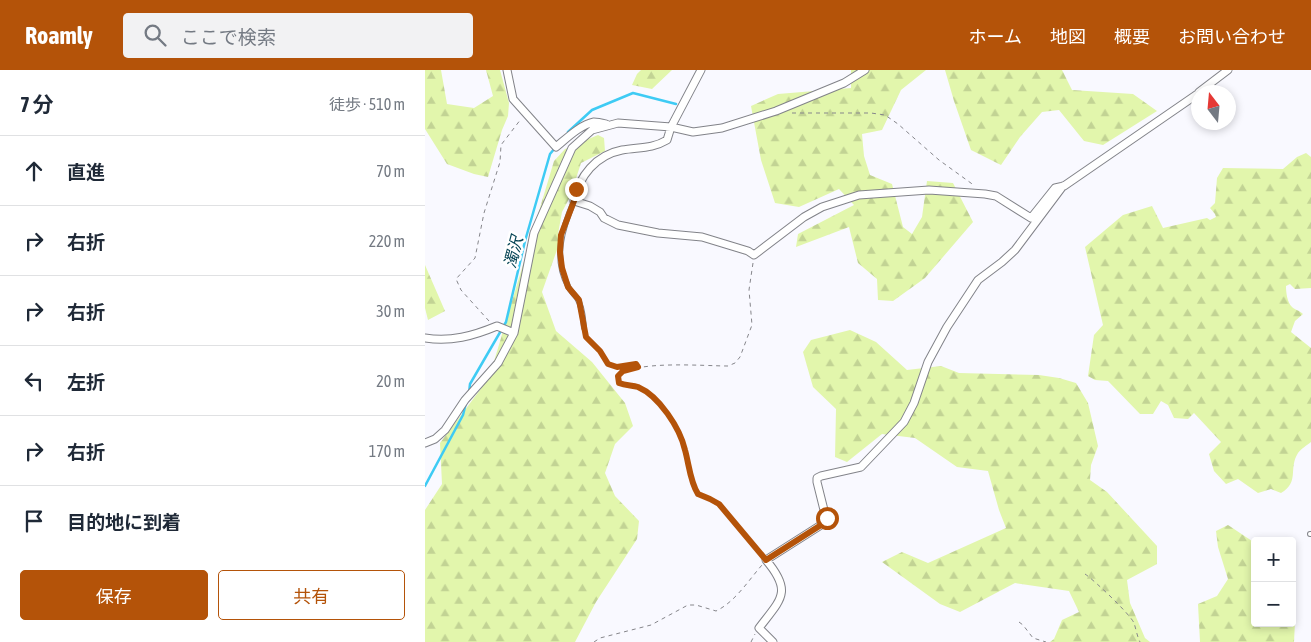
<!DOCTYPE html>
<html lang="ja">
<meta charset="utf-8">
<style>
:root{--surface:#fff;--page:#f2f2f3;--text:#1f2937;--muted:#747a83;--line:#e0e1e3;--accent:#b45309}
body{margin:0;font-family:"Asap Condensed","Noto Sans JP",sans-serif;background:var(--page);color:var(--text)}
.controls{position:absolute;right:15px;bottom:15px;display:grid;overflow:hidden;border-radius:5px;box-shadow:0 2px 8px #0003}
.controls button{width:45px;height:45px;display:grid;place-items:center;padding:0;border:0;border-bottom:1px solid var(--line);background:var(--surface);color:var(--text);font:25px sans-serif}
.compass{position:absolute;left:766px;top:15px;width:45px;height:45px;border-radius:50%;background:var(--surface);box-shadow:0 2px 8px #0003;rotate:344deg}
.stop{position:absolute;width:15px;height:15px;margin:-11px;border:4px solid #b45309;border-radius:50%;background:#fff}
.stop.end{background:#b45309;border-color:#fff;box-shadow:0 1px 5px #0008}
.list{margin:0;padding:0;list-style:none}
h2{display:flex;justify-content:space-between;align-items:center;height:65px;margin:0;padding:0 20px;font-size:21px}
h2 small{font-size:16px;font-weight:400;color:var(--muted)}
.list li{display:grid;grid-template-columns:32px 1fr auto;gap:15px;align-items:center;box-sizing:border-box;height:70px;padding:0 20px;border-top:1px solid var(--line)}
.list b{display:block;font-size:19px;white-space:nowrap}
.list em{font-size:16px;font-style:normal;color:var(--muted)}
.actions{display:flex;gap:10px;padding:15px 20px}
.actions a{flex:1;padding:11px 0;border:1px solid var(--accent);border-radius:5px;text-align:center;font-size:18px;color:var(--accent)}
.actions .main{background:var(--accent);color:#fff}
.icon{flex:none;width:28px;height:28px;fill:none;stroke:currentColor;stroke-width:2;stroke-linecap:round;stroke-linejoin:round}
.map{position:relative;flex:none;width:886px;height:572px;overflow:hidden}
header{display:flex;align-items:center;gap:30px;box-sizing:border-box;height:70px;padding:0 25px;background:var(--accent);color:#fff}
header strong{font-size:24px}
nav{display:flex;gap:28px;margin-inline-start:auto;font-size:18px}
.search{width:350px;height:45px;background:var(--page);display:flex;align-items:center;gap:12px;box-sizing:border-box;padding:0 18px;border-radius:5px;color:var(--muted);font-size:19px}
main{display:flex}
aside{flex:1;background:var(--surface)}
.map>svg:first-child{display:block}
.forest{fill:url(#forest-firs)}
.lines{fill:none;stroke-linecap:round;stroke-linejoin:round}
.stream{stroke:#3ecbf4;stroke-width:2.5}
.service-casing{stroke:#828389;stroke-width:6}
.minor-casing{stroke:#828389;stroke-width:9}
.path{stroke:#86868b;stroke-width:1;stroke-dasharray:4 4;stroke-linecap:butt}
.service{stroke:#fff;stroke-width:4}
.minor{stroke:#fff;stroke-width:7}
.route{stroke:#b45309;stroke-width:6}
.labels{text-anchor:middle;stroke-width:5;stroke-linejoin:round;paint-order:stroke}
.water-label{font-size:16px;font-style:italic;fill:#074556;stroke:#fff}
</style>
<header>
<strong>Roamly</strong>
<div class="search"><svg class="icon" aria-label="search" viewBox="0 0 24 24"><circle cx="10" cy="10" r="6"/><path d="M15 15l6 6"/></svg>ここで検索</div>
<nav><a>ホーム</a><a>地図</a><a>概要</a><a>お問い合わせ</a></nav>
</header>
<main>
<aside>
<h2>7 分<small>徒歩 · 510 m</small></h2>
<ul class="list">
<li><svg class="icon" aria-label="ahead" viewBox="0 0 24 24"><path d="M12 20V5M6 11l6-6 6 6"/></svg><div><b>直進</b></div><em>70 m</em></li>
<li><svg class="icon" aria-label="right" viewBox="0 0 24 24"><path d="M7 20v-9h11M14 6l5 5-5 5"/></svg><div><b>右折</b></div><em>220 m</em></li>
<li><svg class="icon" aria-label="right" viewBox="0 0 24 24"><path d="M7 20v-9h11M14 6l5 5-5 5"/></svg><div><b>右折</b></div><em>30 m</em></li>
<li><svg class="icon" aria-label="left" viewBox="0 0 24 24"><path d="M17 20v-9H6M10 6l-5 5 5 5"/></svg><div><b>左折</b></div><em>20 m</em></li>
<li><svg class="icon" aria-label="right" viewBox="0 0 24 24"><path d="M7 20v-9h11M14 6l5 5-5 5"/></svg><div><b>右折</b></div><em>170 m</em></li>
<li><svg class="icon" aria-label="arrive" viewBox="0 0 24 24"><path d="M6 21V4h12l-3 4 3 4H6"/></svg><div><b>目的地に到着</b></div></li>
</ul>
<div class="actions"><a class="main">保存</a><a>共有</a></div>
</aside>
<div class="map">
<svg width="886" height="572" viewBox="0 0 886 572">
<defs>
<pattern id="forest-firs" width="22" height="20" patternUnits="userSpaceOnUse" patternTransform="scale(1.25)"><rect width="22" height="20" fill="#e2f6ac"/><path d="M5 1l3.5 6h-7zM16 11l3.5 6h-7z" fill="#c2d394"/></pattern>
</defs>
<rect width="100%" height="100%" fill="#f9f9ff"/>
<!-- forest -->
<path class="forest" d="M0,0H16L22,34L49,38L68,26L61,0H75L84,33L83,46L77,60L63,107L49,104L22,94L0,59Z
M216,0H247L227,19L207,15L212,4Z
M426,0H501L476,20L457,60L437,64L439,86L445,105L467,114L478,157L487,164L497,147L502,111L528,113L548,152L500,208L468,231L453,230L452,209L433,193L424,157L371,177L373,164L429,135L414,119L374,137L350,133L336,90L326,36L353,24L426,18Z
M520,0H637L647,20L708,24L732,41L678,75L659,71L634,40L617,42L595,67L576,95L546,80L529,31Z
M173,65L179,68L180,81L156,93L145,127L137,142L133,164V177L117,222L131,261L167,292L200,333L208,356L190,374L180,403L190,426L214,451L212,469L171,532L150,572H0V440L17,414L15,373L64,308L129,91L140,79Z
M881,83L886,87V218L870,219L865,214L861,216C861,222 862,232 867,237C870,240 874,240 878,244L870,251L866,262L886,278V372C882,375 876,379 873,383C863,399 875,412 856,423L846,419L833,423L813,409L801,414L789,401L784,384L796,372L769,343L763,349L749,348L743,335L736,331L728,344H715L683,311L670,310L663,306L669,265L678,255L660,177L698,145L727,136L738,158L782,148L785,150L791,147L790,144L785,138L790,133L792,108L798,98L858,99L872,87Z
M0,195L20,241L3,250L0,238Z
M425,260L451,272L482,300L516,296L534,303L614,305L634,308L651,313L663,333L673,376L666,395L665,410L682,422L732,476V494L702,510L705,533L720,568L725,572H625L629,569L637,550L654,542L644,521L590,513L535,542L515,534L457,492L477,482L503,493L581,458L574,440L563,401L532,397L490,368L457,364L422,392L410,387L411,339L388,317L378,282L386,270Z
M803,455L830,473V553H867V534L870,552L869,572H775L773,534L792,526L803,509L793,477L791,461Z"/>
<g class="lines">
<!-- stream -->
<path class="stream" d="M143,62L167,40L208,23L251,34
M44,323L45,314L81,252L100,171L125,84L130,78
M0,416L38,345L41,333"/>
<defs>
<path id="service" d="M149,131C137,159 128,188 143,216C145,221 149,224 152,228C158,237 158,249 159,258
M885,464H886"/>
<path id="minor" d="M82,0L88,29L131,77C142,68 155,55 169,52C172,52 177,53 181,54
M276,0L246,57L242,70C227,79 213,77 197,80C171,85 154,106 149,131L165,136L175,142L179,148L193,155L233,163L277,167L323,181L329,185L379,147L397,137L434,125L504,120L560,124L571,126L606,148L630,118L639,116L774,23
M774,22L803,0
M0,268C26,272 48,266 72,256L89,263
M0,373L10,369L20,360L40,330L73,293L89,263L109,163L147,78L167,60L193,53L246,57L268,62L297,58L351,41L419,13L440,0
M348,572L334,558C356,529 368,522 341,490L396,455L401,448L392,412V408L396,406L436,397L479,352L489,333L503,292L522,257L553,210L577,192L590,180L638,116"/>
</defs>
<!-- service casing -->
<use href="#service" class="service-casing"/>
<!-- minor casing -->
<use href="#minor" class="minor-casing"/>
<!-- path -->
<path class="path" d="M367,43H446L460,45L473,54L514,90L550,116
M328,193L324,220L327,255L315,287L310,293L303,296C279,296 209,290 193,306L194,313C201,316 206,315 213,317C234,325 255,358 260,380C264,394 265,412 273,424L285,429L294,435L337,484
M64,251L36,220L31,209L50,188L59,143L75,92L76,75L96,49
M160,264L175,281L183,294L192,297L211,294L212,297
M660,504C669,510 705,544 709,553C711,559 712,566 715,572
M594,552L598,555L608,568L621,572
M169,572L175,568L226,555L263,535H271L291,541C310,532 323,511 337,495
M326,572L330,564"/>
<!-- service -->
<use href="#service" class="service"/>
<!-- minor -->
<use href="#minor" class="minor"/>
</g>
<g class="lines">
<!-- route -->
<path class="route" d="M151,119L149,131L136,165L135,182L137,198L143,217L154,230L161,267L175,281L183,294L192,297L211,294L213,297L198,301L193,306L194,313C201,316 207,315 213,317C234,326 255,358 260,380C264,394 265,412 273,424L285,429L294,434L341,490L396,455L402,448"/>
</g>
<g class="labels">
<!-- water labels -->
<g class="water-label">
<text transform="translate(88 182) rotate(-75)" y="6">濁沢</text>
</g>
</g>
</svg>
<div class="controls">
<button>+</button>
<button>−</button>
</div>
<svg class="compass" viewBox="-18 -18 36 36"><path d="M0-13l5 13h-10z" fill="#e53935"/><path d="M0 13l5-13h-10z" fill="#747a83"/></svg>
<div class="stop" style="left:402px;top:448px"></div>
<div class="stop end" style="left:151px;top:119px"></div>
</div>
</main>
